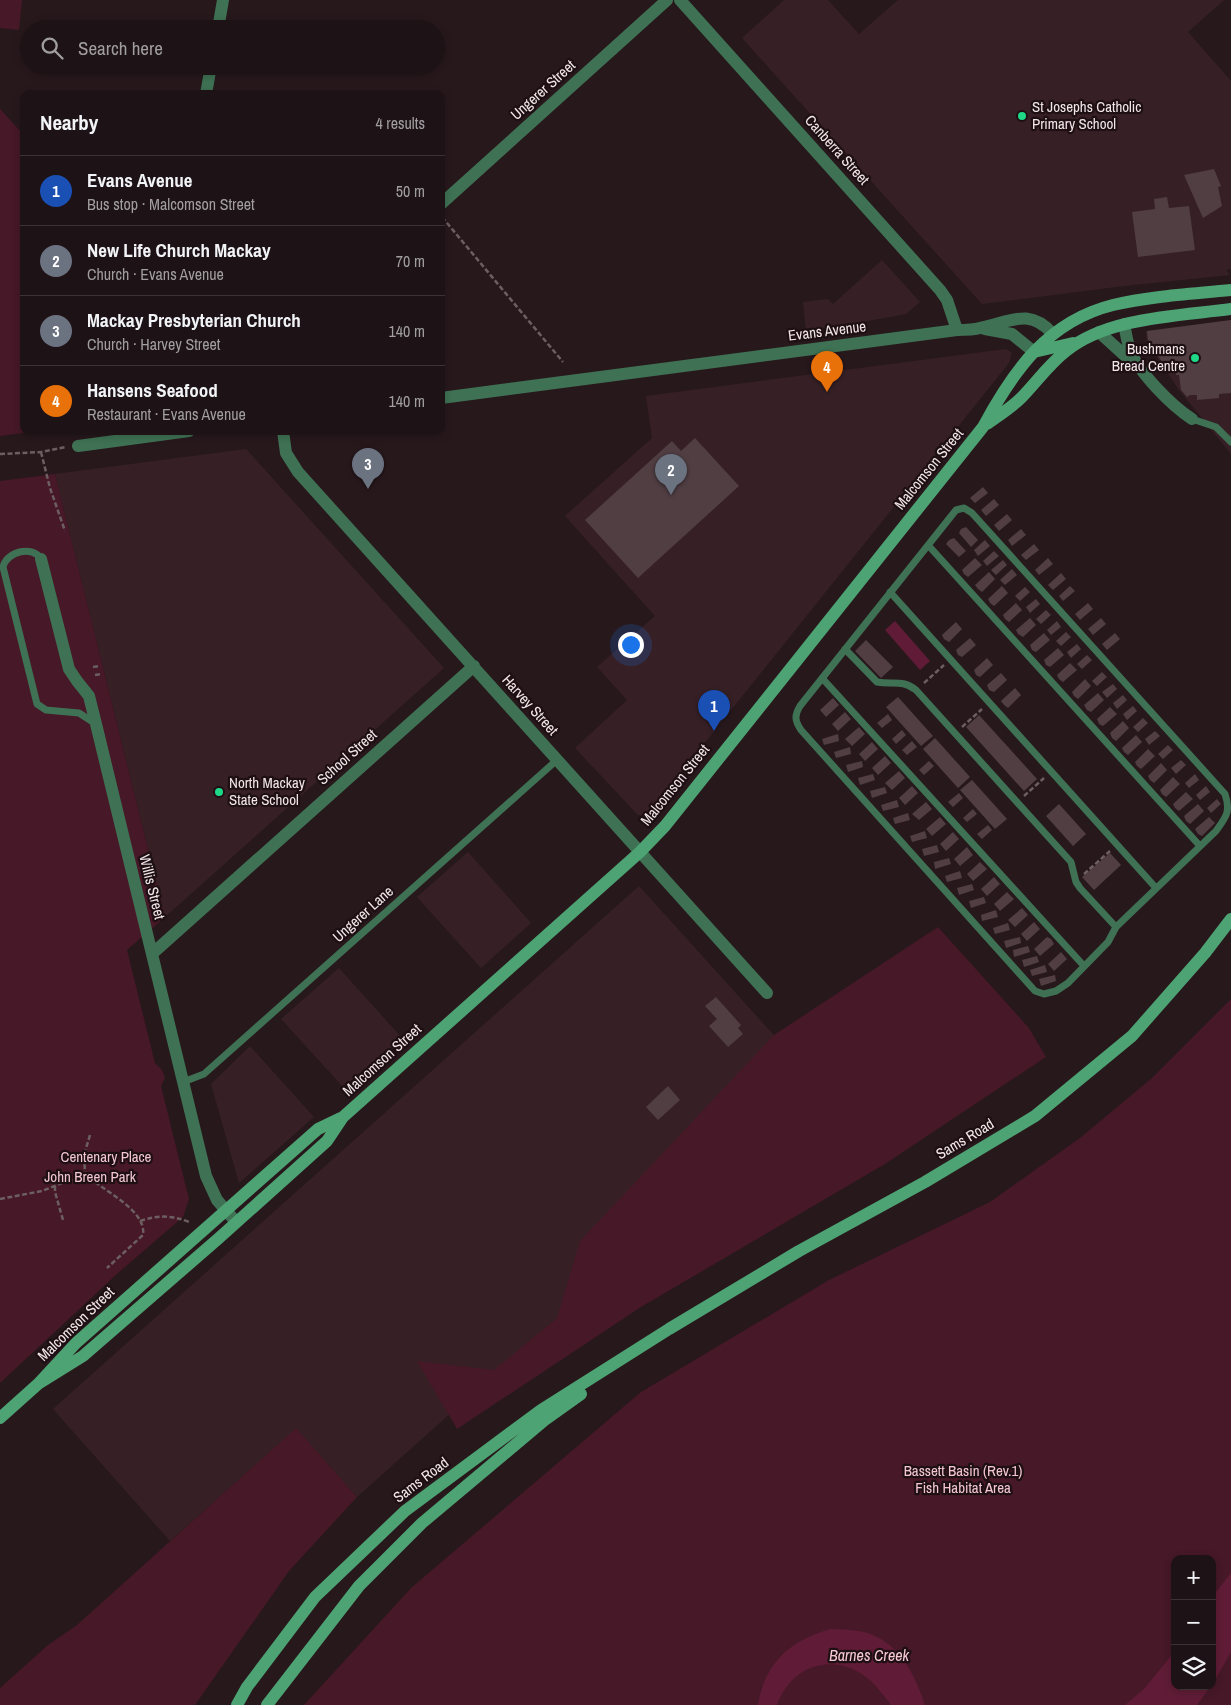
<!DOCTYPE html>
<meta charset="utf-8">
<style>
:root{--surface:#1d1215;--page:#2a2022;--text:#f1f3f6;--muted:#a09ea0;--line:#3b3234;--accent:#1fd887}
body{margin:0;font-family:"Archivo Narrow",sans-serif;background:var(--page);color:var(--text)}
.controls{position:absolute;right:15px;bottom:15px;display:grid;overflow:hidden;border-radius:10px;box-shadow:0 2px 8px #0003}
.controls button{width:45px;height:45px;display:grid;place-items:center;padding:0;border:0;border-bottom:1px solid var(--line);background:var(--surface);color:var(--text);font:25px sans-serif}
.you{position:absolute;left:630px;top:644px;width:18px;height:18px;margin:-12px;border:4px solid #fff;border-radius:50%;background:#1a73e8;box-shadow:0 0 0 8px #1a73e833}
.badge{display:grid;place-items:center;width:32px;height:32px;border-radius:50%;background:var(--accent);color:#fff;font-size:16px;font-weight:700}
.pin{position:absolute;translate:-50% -41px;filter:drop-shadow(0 1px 2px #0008)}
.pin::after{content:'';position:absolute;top:26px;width:18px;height:15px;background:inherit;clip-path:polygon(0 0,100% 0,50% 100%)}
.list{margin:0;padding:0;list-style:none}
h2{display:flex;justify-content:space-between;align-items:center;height:65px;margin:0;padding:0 20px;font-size:21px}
h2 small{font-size:16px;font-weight:400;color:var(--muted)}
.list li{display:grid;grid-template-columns:32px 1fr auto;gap:15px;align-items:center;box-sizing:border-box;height:70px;padding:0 20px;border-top:1px solid var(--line)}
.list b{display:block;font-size:19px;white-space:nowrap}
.list p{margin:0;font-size:16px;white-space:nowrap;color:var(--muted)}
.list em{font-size:16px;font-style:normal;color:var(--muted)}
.icon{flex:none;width:28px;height:28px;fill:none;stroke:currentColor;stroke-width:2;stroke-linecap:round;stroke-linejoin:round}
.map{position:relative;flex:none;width:1231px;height:1705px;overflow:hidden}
.search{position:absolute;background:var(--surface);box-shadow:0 2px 8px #0003;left:20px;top:20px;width:425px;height:55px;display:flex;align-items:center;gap:12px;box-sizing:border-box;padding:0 18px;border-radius:28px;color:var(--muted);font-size:19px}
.panel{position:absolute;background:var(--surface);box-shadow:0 2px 8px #0003;left:20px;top:90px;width:425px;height:345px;border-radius:10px}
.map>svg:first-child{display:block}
.built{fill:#362026}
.green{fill:#461828;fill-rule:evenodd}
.water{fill:#601c36}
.building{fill:#503e43}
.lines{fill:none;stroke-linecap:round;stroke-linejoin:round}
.path{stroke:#6c5e61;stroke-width:2.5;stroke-dasharray:5 2.5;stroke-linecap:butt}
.service{stroke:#3f7254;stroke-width:7}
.minor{stroke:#3f7254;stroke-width:12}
.tertiary{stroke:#3f7254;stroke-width:12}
.secondary{stroke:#4da373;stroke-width:12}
.poi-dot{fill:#1fd887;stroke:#1d0f13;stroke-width:2}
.labels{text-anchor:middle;stroke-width:4.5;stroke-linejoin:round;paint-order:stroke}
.street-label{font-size:15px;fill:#f2e6e9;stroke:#1d0f13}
.poi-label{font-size:15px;fill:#f2e6e9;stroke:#1d0f13;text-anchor:start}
.park-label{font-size:15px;fill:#f3c6d2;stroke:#1d0f13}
.water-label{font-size:16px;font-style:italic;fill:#f7cad6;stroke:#1d0f13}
</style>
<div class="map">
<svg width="1231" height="1705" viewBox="0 0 1231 1705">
<rect width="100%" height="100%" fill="#27181c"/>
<!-- built -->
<path class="built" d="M784,0H828L859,34L898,0H1224L1188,32L1231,81V269L1226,270L1230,275L1124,286L982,304L742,38Z
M882,260L920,302L906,314L851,324L806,330L803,302L828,299L833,304Z
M1231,320V454L1179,390L1147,342L1146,331Z
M1006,349L1012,353L1009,363L647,815H638L575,748L627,700L597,667L655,616L565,516L652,438L646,396Z
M246,449L444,668L165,917L55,474Z
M468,852L531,923L481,968L417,897Z
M639,886L818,1084L357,1497L296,1429L170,1541L53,1409Z
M339,968L402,1038L345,1089L281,1019Z
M250,1046L314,1117L239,1183L211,1084Z"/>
<!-- green -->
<path class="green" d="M0,0H22L19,30L0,28Z
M0,109L24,135V431H38L0,436Z
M55,474L165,917L127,950L155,1063L162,1070L165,1078L161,1086L189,1199L183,1217L118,1273L0,1383V481Z
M938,927L1029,1028L1046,1057L885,1164L641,1307L457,1429L417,1361L494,1370L557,1318L580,1241L774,1035Z
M1231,999V1705H304L411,1588L641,1392L829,1280L990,1202L1080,1138L1152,1078ZM1175,1559H1212V1686H1175Z
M296,1428L357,1497L289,1571L195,1705H0V1688L48,1645L77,1625Z"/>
<!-- water -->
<path class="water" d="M895,621L930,661L920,670L885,630Z
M1231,1573V1652L1212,1685V1597Z
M831,1629C846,1630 863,1629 877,1637C903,1650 916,1678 925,1705H891C885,1697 878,1688 871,1681C837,1651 792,1663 777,1705H758C765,1662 791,1640 831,1629Z
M1175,1651V1686H1211L1197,1705H1125L1144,1689Z"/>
<!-- building -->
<path class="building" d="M1214,169L1221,186L1218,187L1222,206L1203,218L1184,175Z
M1167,197L1169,208L1189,206L1195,250L1138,257L1132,212L1155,209L1154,199Z
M1231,320V393L1219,394V398L1197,400V395H1190L1187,397L1181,390L1179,375H1176L1175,369H1166L1165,361L1162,362L1157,354L1159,353L1148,340L1147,331Z
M695,438L739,486L638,578L585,520L672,441L681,451Z
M983,487L988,493L975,503L970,498Z
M994,499L999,505L986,516L981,510Z
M1007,514L1012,520L999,531L994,525Z
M966,527L978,540L971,547L959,533L961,529Z
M1021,529L1026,535L1012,546L1008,540Z
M954,538L966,551L959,557L946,544L949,540Z
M985,540L990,546L978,556L974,550Z
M1034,544L1039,550L1026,560L1021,555Z
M994,551L999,556L987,566L983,561Z
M975,558L982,565L968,577L964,574L962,570Z
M1048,558L1053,564L1039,575L1035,570Z
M1003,560L1007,565L996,575L991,570Z
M1012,569L1017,575L1005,585L1000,580Z
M989,572L995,579L982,592L978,589L975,585Z
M1061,573L1066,579L1053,590L1048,585Z
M1002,586L1008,593L994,606L990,603L988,599Z
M1070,586L1075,591L1063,601L1059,596Z
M1025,587L1030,592L1020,601L1015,596Z
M1036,599L1040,604L1030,613L1026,607Z
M1016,603L1022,610L1009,622L1005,619L1003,615Z
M1088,603L1093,609L1080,620L1075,614Z
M1046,610L1051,615L1041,624L1036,619Z
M1030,618L1036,625L1023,637L1018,634L1016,630Z
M1101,618L1106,624L1093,635L1088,629Z
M1057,621L1061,627L1051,635L1047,630Z
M956,622L962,629L949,642L944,639L942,635Z
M1066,632L1071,637L1061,646L1056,641Z
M1044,633L1050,640L1036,652L1032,650L1030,645Z
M1115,633L1120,639L1107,650L1102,644Z
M970,638L976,645L962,657L958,655L956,650Z
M866,640L893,667L881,678L855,651Z
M1077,644L1081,649L1071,658L1067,652Z
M1058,648L1064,655L1050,667L1046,665L1044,660Z
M1087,655L1092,660L1082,669L1077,664Z
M987,658L993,665L980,677L976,675L974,670Z
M1070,663L1077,670L1063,682L1059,679L1057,675Z
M1102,672L1107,677L1097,686L1092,681Z
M1001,673L1007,680L994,692L989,690L987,685Z
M1085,679L1091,686L1078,699L1074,696L1072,692Z
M1113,684L1117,689L1107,698L1102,692Z
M1015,688L1021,695L1008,708L1004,705L1001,701Z
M1098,693L1104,700L1091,712L1087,710L1084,705Z
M1123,695L1127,700L1117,709L1113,703Z
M898,697L933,736L921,746L886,707Z
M833,698L839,705L826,717L820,710Z
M1133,706L1137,711L1127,720L1123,714Z
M1110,707L1117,714L1103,726L1099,724L1097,719Z
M845,712L851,719L838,731L832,724Z
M888,714L892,720L882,728L877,723Z
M979,715L1037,779L1024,791L966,727Z
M1143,718L1148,723L1138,732L1133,727Z
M1123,721L1129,728L1116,741L1112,738L1110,733Z
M859,727L865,734L852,746L845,739Z
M902,730L906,735L896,744L892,739Z
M1155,731L1160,736L1149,745L1145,739Z
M838,734L839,741L824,745L822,739Z
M1136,735L1142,742L1128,755L1124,752L1122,748Z
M935,738L970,777L958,788L923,749Z
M912,741L917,747L907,755L902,750Z
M872,742L878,749L865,761L859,754Z
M1168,745L1173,750L1163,759L1158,754Z
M850,747L851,754L836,758L834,752Z
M1148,749L1155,756L1141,769L1137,766L1135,762Z
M885,756L891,763L878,775L872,768Z
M1181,760L1186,765L1176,774L1171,768Z
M862,761L863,767L848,772L846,765Z
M929,761L934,766L924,775L919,770Z
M1161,763L1167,770L1154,783L1150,780L1148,776Z
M899,771L905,778L892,790L885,783Z
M873,774L875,780L860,785L858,778Z
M1195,774L1199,780L1189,788L1185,783Z
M1173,777L1180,784L1166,797L1162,794L1160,790Z
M972,780L1007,819L995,829L960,790Z
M912,786L918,793L905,805L899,798Z
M1206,786L1210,792L1200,800L1196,795Z
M885,787L887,793L872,798L870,791Z
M1186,792L1193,799L1179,811L1175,808L1173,804Z
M959,793L963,798L953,807L948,802Z
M1217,799L1221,804L1211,813L1207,808Z
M897,800L899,807L883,811L881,805Z
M926,802L932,809L919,820L912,814Z
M1059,804L1086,834L1073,846L1046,816Z
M1198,804L1204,811L1190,824L1186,821L1184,816Z
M973,809L977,814L967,822L963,818Z
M908,813L910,820L895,824L893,818Z
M940,817L946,824L932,836L926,829Z
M1209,817L1215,823L1202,836L1198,834L1195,829Z
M988,825L992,830L982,839L977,834Z
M925,831L927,838L912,842L910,836Z
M953,832L959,839L946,851L940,844Z
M937,845L939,852L924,856L922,849Z
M967,847L973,855L960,866L954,859Z
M1110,853L1121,865L1094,890L1082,877Z
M949,858L951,864L935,869L934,862Z
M980,862L987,869L973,881L967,874Z
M960,871L962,878L947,882L945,876Z
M994,877L1000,884L987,896L981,889Z
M972,884L974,890L959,895L957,888Z
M1007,892L1014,899L1000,911L994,904Z
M984,897L986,903L971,908L969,901Z
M1022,908L1028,915L1015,927L1008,920Z
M996,910L998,917L982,921L981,915Z
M1034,922L1040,929L1027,941L1021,934Z
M1008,923L1010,930L995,934L993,928Z
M1020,937L1021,943L1006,948L1004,941Z
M1047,937L1051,939L1054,944L1040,956L1034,949Z
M1028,946L1030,952L1014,957L1013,950Z
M1061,952L1067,959L1054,971L1048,964Z
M1037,956L1039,962L1024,967L1022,960Z
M1045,965L1047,972L1032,976L1030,970Z
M1055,975L1056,981L1041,986L1039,979Z
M716,997L741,1025L738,1028L743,1034L728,1047L709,1026L717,1019L705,1006Z
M668,1086L680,1100L658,1120L646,1107Z"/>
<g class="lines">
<!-- path -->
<path class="path" d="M442,217L563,362
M41,452L50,488L65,531
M0,454L41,452L66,447
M93,667L99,666
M95,675L101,674
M924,683L944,665
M962,727L982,709
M1024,796L1044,778
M1084,874L1110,851
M90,1135L84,1155L85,1173C100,1190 147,1209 143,1235L107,1268
M55,1186V1192L63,1220
M0,1199L42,1191L62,1183L88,1177
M140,1221C158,1215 171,1215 189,1222"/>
<!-- service -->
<path class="service" d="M1192,419L1216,427L1231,442
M964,508L972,513L1225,794C1231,812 1226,817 1216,831L1116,927L1108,942L1068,983L1056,991L1044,994L1035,991L801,730C795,721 794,716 800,706L956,510Z
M928,545L1200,846
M41,559C33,545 7,551 3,567L37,704L46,710L79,713L96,724
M890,592L1156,888
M845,649L877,682C893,685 902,679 916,690L1071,862L1076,882L1080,888L1116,927
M822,678L1084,966
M183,1082L204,1074L557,760"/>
<!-- minor -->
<path class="minor" d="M218,29L223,0
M206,94L211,66
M441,204L667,0
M1124,324C1126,333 1127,342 1130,350C1139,373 1172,406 1192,419
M1099,332L1133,363
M441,398L957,330
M283,431L286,453L298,472L767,993
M78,446L189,431
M41,559L69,669L77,681L89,696L96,724L206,1176L217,1200L236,1222
M153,953L474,666"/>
<!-- tertiary -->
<path class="tertiary" d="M680,0L940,290L947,300L957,330C964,330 973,330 980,328C1010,322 1029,307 1053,334
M985,329L1012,334L1034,352"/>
<!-- secondary -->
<path class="secondary" d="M1034,352L1073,343
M987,424C998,416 1011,408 1021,398C1036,383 1048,365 1066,351C1108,317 1179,316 1231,309
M38,1384L83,1356L219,1238L327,1141L343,1117L640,852L665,826L983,427C1013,371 1048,321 1113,305C1151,296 1192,294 1231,290
M0,1418L38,1384L76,1343L318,1129L341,1118
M237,1705L247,1687L315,1597L405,1511L541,1410L669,1329L799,1251L925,1182L1035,1116L1132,1036L1205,953L1231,919
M267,1705L359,1586L422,1523L546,1419L581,1394"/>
</g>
<!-- markers -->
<g class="poi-dot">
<circle cx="1022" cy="116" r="5"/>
<circle cx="1195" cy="358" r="5"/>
<circle cx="219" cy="792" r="5"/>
</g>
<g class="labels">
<!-- street labels -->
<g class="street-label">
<text transform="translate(543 90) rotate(-42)" y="5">Ungerer Street</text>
<text transform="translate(837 150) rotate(48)" y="5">Canberra Street</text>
<text transform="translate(827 331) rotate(-7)" y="5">Evans Avenue</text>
<text transform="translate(929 469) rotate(-51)" y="5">Malcomson Street</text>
<text transform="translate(530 705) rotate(48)" y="5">Harvey Street</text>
<text transform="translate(347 757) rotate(-42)" y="5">School Street</text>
<text transform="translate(675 785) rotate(-51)" y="5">Malcomson Street</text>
<text transform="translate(152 887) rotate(76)" y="5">Willis Street</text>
<text transform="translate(363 914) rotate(-42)" y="5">Ungerer Lane</text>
<text transform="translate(382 1060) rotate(-42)" y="5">Malcomson Street</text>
<text transform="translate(965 1139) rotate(-31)" y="5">Sams Road</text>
<text transform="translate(76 1324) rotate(-44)" y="5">Malcomson Street</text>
<text transform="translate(421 1480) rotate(-37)" y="5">Sams Road</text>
</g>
<!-- poi labels -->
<g class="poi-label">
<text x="1032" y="112">St Josephs Catholic<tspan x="1032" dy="17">Primary School</tspan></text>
<text x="1185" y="354" text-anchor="end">Bushmans<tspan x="1185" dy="17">Bread Centre</tspan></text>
<text x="229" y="788">North Mackay<tspan x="229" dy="17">State School</tspan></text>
</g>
<!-- park labels -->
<g class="park-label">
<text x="106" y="1162">Centenary Place</text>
<text x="90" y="1182">John Breen Park</text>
<text x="963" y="1476">Bassett Basin (Rev.1)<tspan x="963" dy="17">Fish Habitat Area</tspan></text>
</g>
<!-- water labels -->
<g class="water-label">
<text x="869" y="1661">Barnes Creek</text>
</g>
</g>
</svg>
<div class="controls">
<button>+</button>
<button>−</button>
<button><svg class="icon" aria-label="layers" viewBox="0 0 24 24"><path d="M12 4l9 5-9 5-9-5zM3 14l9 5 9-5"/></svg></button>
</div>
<div class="you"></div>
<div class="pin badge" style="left:714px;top:731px;background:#1a4fb4">1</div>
<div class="pin badge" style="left:671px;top:495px;background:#6b7280">2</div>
<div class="pin badge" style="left:368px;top:489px;background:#6b7280">3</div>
<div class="pin badge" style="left:827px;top:392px;background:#e8710a">4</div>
<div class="search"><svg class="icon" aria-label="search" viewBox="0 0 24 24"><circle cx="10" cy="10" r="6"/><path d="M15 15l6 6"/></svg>Search here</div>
<section class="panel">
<h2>Nearby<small>4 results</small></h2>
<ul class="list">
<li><span class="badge" style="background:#1a4fb4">1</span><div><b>Evans Avenue</b><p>Bus stop · Malcomson Street</p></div><em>50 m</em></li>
<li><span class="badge" style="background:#6b7280">2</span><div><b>New Life Church Mackay</b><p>Church · Evans Avenue</p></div><em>70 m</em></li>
<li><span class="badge" style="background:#6b7280">3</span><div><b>Mackay Presbyterian Church</b><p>Church · Harvey Street</p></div><em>140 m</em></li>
<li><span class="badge" style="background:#e8710a">4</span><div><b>Hansens Seafood</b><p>Restaurant · Evans Avenue</p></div><em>140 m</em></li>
</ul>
</section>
</div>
